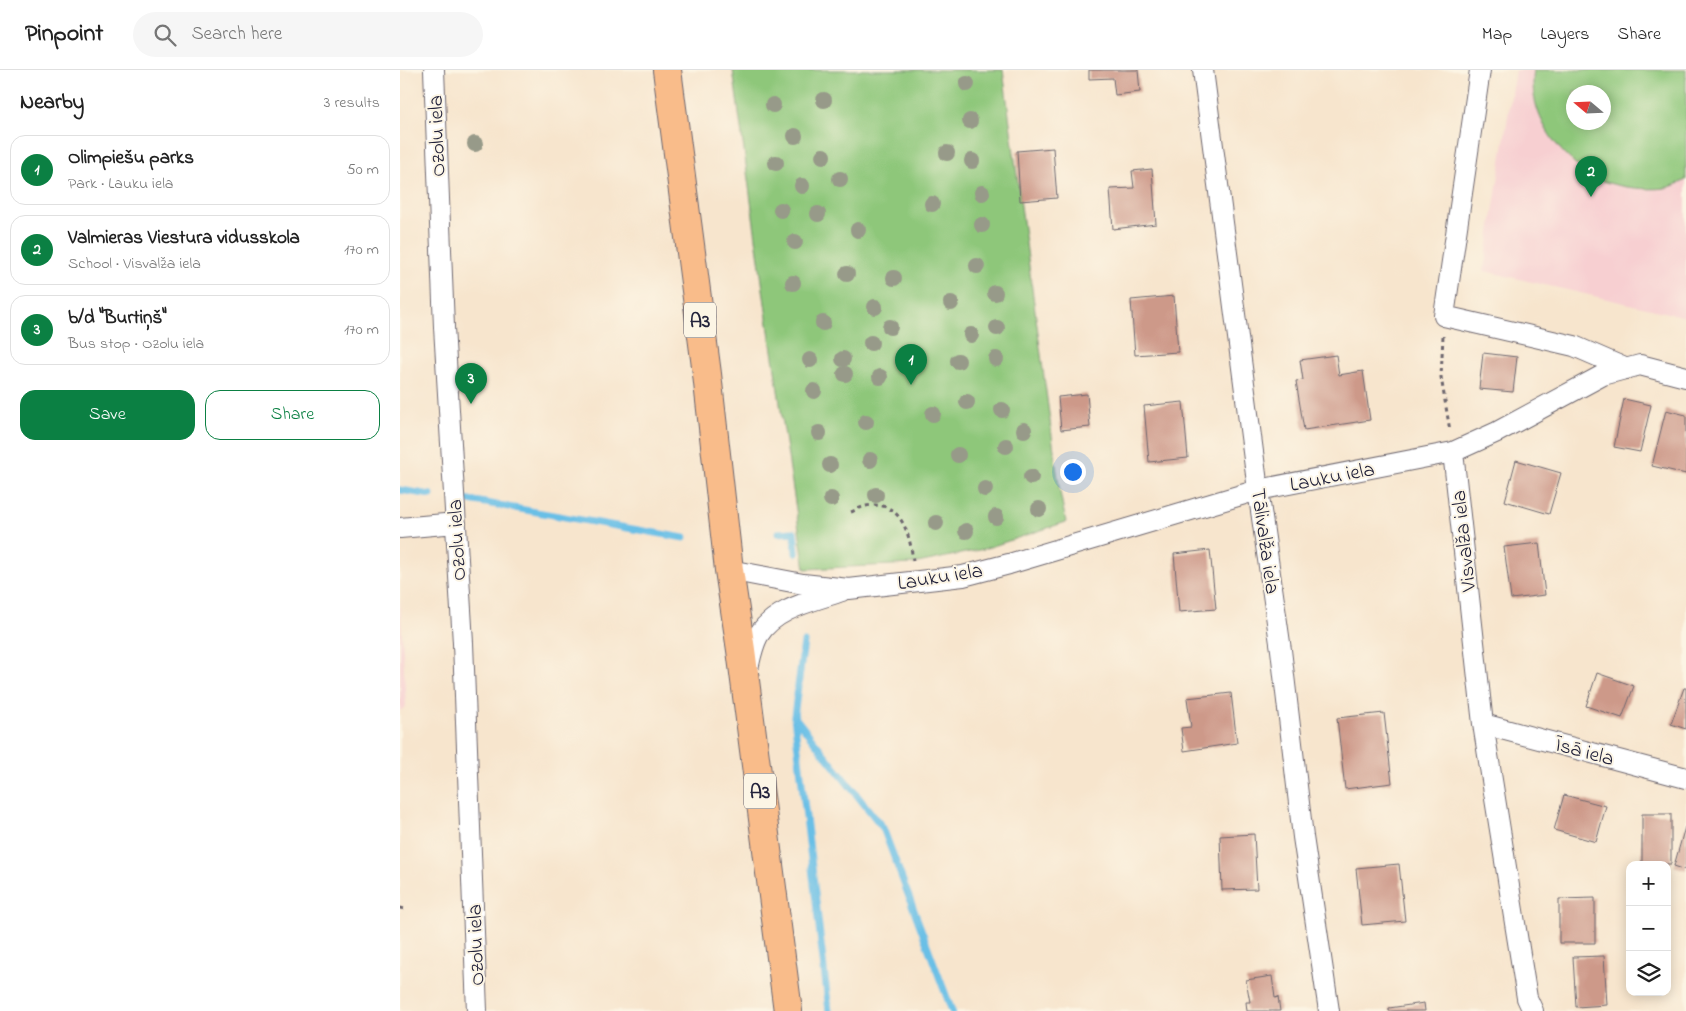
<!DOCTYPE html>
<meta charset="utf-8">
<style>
:root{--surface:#fff;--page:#f6f6f6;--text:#222;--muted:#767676;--line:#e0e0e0;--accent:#0b8043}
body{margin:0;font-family:"Indie Flower",sans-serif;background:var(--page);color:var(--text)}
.controls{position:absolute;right:15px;bottom:15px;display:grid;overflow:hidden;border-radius:10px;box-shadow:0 2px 12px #0003}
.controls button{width:45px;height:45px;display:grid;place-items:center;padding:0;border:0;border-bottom:1px solid var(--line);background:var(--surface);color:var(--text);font:25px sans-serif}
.compass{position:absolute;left:1166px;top:15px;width:45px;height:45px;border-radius:50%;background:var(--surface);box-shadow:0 2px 12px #0003;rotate:289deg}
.you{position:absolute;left:672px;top:401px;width:18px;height:18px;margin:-12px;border:4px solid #fff;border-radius:50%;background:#1a73e8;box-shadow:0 0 0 8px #1a73e833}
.badge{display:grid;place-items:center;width:32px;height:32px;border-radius:50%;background:var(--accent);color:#fff;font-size:16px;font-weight:700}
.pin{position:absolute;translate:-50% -41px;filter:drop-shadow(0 1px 2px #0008)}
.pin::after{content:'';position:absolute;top:26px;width:18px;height:15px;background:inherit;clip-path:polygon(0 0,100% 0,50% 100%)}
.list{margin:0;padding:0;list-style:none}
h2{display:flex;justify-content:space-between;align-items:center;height:65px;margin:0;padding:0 20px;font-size:21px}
h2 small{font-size:16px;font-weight:400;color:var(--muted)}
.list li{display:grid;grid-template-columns:32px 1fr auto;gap:15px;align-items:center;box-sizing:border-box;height:70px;margin:0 10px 10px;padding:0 10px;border:1px solid var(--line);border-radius:15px}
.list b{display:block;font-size:19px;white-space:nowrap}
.list p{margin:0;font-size:16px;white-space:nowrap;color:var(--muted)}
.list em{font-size:16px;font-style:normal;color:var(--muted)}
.actions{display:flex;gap:10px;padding:15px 20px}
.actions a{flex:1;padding:11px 0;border:1px solid var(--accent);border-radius:15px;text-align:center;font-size:18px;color:var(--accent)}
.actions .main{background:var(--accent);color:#fff}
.icon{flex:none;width:28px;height:28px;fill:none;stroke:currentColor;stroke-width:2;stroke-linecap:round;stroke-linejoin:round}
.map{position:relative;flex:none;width:1286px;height:941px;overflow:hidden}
header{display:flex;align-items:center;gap:30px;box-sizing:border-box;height:70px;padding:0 25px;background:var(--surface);border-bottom:1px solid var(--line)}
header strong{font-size:24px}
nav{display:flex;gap:28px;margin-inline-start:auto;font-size:18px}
.search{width:350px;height:45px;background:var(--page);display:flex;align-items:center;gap:12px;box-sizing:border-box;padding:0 18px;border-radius:28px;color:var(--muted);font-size:19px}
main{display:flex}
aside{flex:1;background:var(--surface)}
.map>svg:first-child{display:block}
.built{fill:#f7cfd1;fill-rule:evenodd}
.green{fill:#8ec77a;stroke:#58745a;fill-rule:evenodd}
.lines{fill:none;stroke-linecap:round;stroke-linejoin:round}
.stream{stroke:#69bfe6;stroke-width:7}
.building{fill:#cd9989}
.street-casing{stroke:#6d666e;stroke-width:22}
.highway-casing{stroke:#6d666e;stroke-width:30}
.path{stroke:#6d666e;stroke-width:3;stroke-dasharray:4 4;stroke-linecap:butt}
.street{stroke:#fff;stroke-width:20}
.highway{stroke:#f9bc8a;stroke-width:28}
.tree{fill:#979a89}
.labels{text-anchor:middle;stroke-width:4;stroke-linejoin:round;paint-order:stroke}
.shield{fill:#fcf5e5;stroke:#63616e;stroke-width:1}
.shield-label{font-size:20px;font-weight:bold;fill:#22223b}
.street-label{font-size:21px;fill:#22223b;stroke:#fcf5e5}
</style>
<header>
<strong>Pinpoint</strong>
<div class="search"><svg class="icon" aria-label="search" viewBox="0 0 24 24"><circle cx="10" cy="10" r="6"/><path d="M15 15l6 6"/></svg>Search here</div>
<nav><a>Map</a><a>Layers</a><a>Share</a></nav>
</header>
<main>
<aside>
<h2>Nearby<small>3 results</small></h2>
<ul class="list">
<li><span class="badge">1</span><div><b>Olimpiešu parks</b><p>Park · Lauku iela</p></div><em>50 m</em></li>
<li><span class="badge">2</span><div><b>Valmieras Viestura vidusskola</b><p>School · Visvalža iela</p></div><em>170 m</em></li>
<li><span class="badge">3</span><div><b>b/d &quot;Burtiņš&quot;</b><p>Bus stop · Ozolu iela</p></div><em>170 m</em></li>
</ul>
<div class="actions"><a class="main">Save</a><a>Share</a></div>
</aside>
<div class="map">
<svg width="1286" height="941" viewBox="0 0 1286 941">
<rect width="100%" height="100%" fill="#fcf5e5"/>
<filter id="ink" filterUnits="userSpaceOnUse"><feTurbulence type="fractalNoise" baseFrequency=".02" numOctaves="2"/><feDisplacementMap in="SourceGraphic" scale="10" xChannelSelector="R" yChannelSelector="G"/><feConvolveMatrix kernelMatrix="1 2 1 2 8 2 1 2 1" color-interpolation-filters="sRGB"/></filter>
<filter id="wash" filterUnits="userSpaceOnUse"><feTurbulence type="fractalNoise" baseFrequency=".0096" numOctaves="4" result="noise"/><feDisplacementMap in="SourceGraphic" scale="20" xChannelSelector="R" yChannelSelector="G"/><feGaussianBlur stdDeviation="1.12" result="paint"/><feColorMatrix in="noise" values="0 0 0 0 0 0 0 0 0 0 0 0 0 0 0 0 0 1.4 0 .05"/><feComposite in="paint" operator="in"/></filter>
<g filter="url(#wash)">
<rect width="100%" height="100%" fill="#f7e5cd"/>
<!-- built -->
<path class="built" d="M1115,0H1286V247L1084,201ZM1174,22H1204V52H1174Z
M0,528L6,636L0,641Z"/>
<!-- green -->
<path class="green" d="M333,0H603L631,211L659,417L666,452L584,479L513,494L405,499L366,241Z
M1134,0H1286V110C1279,113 1272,117 1265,118C1243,121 1209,116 1190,106C1186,104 1182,99 1178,96C1150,74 1128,37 1134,0ZM1204,22V52H1174V22Z"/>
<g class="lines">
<!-- stream -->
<path class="stream" d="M0,420L31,425
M63,429L284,468
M378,463L394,462L396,483
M404,572L394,646L429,941
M394,646L483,758L552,941"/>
</g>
<g id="blocks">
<!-- building -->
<path class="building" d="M689,0H738L740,22L715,25L713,8L689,9Z
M653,78L657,128L620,131L617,81Z
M752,99L756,154L713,159L710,119L734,118L732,101Z
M774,226L778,282L735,285L731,230Z
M1083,283L1117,287L1113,322L1079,319Z
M936,285L939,305L963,301L970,350L904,360L896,311L903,310L900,290Z
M687,324L690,357L661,360L658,327Z
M1224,329L1251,335L1240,382L1214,377Z
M783,332L788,388L749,392L744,336Z
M1266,340L1286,345V404L1252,396Z
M1116,390L1161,403L1149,444L1105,431Z
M1139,473L1145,525L1111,529L1104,477Z
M810,480L816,539L779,542L774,484Z
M1197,603L1234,616L1222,648L1186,636Z
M1284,618H1286V659L1271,654Z
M831,623L837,673L784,681L781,658L791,657L787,628Z
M984,643L992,713L945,719L937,648Z
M1164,725L1206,736L1196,772L1154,760Z
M1242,744H1271V794H1242Z
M1285,757H1286V800L1274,796Z
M854,764L857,819L822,820L820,766Z
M999,794L1005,851L962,855L956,798Z
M1195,828V873H1159V829Z
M1204,886L1207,935L1176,937L1173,887Z
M872,906L875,928L878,927L880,941H847L846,932H850L846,910Z
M1024,933L1025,941H989V938Z"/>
</g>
</g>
<g filter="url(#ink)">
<use href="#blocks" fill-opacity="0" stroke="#6d666e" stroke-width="1"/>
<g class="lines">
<defs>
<path id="street" d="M34,0L44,257L63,573L77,941
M803,0L858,420L881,580L903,767L929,941
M1080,0L1044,246L1174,276L1227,299
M1053,382L1083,654L1127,928L1133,941
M0,458L56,453
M329,500L403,514L449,519L563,506L609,494L858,420L1053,382L1097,362L1203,305L1240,295L1286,307
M347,603C350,591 352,577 358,566C374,538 414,531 442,521
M1083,654L1286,708"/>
<path id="highway" d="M267,0L307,304L329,500L341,580L388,941"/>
</defs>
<!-- street casing -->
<use href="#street" class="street-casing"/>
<!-- highway casing -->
<use href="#highway" class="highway-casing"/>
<!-- path -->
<path class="path" d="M1043,266L1041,307L1050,361
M451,442C456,440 461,437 466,436C501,429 510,464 513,491
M0,838L5,839"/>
<!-- street -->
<use href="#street" class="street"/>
<!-- highway -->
<use href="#highway" class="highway"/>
</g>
<!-- trees -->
<g class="tree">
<circle cx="567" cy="14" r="8"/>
<circle cx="424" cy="30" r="8"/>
<circle cx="373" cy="35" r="8"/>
<circle cx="570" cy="51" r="8"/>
<circle cx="395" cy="66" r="8"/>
<circle cx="75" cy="74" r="8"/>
<circle cx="547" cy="83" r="8"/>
<circle cx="423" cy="86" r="8"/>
<circle cx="572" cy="91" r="8"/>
<circle cx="376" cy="93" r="8"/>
<circle cx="440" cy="109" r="8"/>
<circle cx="402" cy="116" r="8"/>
<circle cx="582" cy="123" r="8"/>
<circle cx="532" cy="134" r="8"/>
<circle cx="381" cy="140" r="8"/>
<circle cx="418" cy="144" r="8"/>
<circle cx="582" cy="155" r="8"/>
<circle cx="458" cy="160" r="8"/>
<circle cx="395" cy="172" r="8"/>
<circle cx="577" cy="196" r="8"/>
<circle cx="447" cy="204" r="8"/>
<circle cx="494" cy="208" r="8"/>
<circle cx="393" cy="213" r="8"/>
<circle cx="595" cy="223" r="8"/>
<circle cx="551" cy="233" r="8"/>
<circle cx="475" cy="237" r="8"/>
<circle cx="423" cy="253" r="8"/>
<circle cx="490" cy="257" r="8"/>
<circle cx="597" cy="258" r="8"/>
<circle cx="571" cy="265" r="8"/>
<circle cx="471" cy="273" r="8"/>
<circle cx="443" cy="289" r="8"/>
<circle cx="596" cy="289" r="8"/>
<circle cx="410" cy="290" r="8"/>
<circle cx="558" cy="291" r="8"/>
<circle cx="445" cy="304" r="8"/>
<circle cx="480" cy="307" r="8"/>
<circle cx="414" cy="321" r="8"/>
<circle cx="567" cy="332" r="8"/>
<circle cx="602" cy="340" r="8"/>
<circle cx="533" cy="344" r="8"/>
<circle cx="466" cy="352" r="8"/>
<circle cx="624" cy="360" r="8"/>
<circle cx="419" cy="363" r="8"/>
<circle cx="606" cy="376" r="8"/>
<circle cx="558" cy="385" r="8"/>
<circle cx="470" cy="390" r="8"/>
<circle cx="430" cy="395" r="8"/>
<circle cx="631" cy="407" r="8"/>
<circle cx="585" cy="419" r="8"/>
<circle cx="476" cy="425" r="8"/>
<circle cx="431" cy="429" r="8"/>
<circle cx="639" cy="439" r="8"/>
<circle cx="596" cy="447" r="8"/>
<circle cx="536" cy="453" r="8"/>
<circle cx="566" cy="461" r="8"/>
</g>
</g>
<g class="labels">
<!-- shield labels -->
<g class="shield">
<rect x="284" y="232.5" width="32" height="35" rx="4"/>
<rect x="344" y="703.5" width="32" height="35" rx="4"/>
</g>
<g class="shield-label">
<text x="300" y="257">A3</text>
<text x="360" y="728">A3</text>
</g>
<!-- street labels -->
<g class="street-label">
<text transform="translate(36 66) rotate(-92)" y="7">Ozolu iela</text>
<text transform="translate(932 406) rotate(-11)" y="7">Lauku iela</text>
<text transform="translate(56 470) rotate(-93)" y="7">Ozolu iela</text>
<text transform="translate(866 471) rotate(82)" y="7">Tālivalža iela</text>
<text transform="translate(1063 471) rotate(-96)" y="7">Visvalža iela</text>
<text transform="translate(540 506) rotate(-9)" y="7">Lauku iela</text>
<text transform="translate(1185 681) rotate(15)" y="7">Īsā iela</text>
<text transform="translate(75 875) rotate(-92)" y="7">Ozolu iela</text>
</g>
</g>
</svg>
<div class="controls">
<button>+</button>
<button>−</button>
<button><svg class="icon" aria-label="layers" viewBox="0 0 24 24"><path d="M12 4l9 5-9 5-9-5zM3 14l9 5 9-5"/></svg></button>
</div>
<svg class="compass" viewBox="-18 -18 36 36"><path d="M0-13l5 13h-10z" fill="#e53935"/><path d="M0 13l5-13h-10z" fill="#767676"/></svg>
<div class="you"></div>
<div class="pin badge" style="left:511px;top:315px">1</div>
<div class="pin badge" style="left:1191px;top:127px">2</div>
<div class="pin badge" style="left:71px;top:334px">3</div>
</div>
</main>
